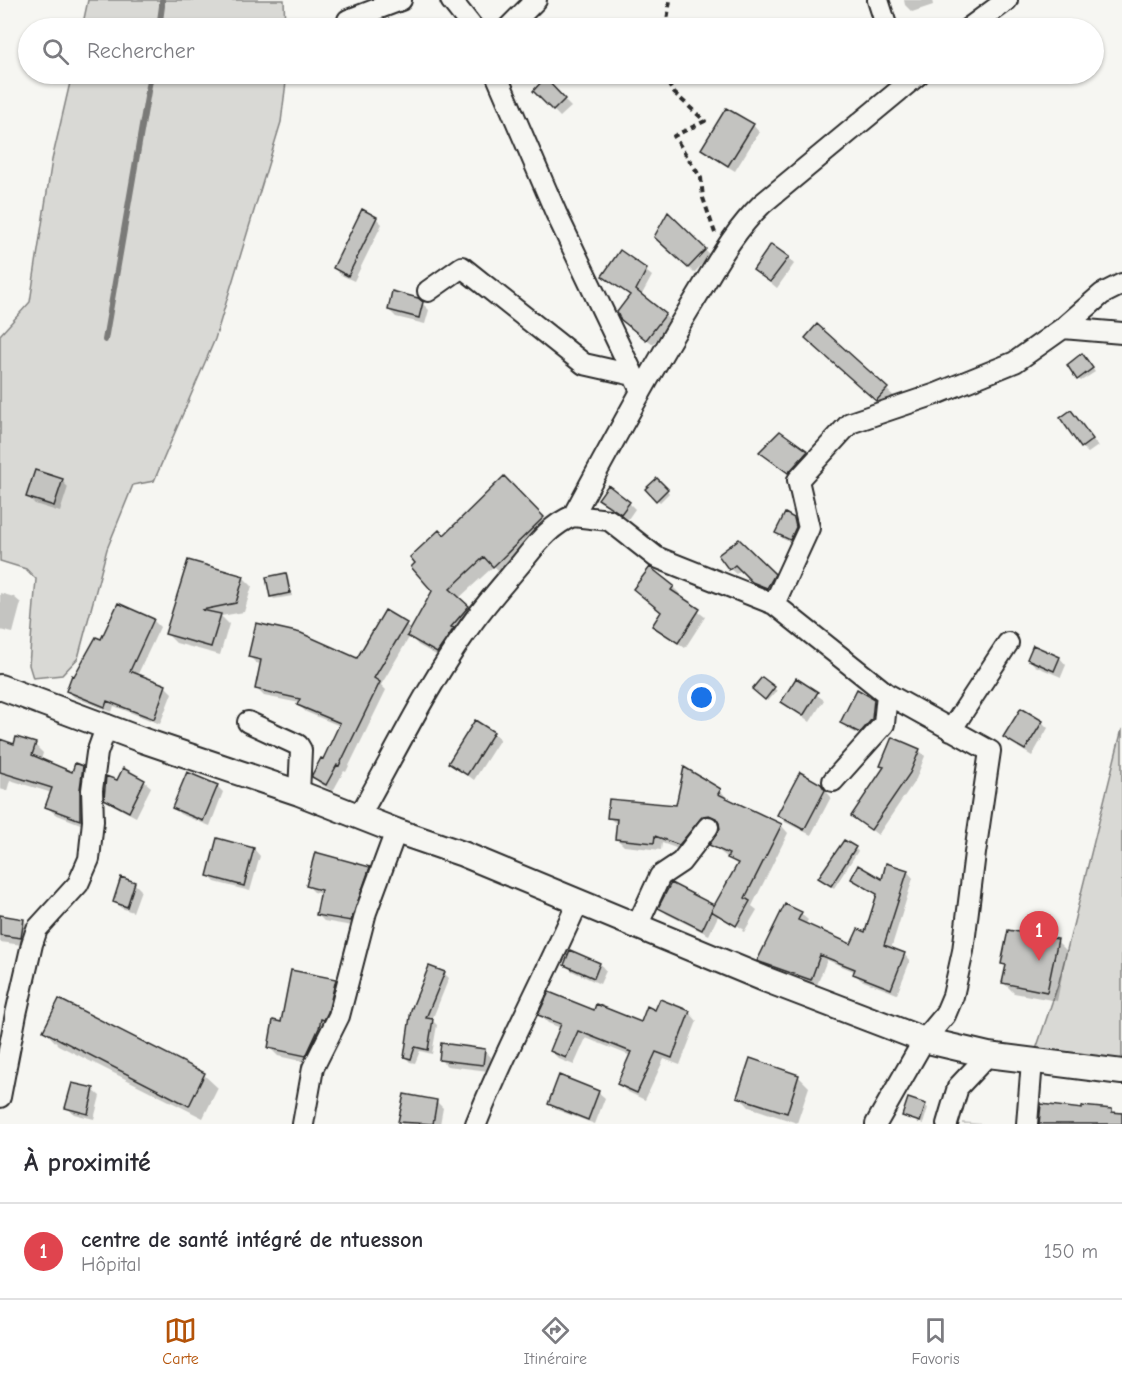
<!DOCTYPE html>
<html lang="fr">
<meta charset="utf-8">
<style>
:root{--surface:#fff;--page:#f7f7f7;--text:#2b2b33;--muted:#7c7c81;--line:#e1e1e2;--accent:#b45309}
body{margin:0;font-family:"Comic Neue",sans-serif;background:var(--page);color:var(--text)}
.you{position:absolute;left:702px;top:698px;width:21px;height:21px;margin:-15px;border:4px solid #fff;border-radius:50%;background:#1a73e8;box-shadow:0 0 0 9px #1a73e833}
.badge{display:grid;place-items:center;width:39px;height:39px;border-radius:50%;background:var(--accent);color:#fff;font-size:20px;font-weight:700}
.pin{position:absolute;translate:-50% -50px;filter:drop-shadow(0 2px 3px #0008)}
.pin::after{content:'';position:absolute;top:32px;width:21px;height:18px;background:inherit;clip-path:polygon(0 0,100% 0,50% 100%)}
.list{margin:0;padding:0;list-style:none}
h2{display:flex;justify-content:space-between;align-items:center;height:78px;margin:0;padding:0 24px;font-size:26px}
h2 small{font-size:20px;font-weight:400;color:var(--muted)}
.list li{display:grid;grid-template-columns:39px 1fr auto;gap:18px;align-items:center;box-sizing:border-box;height:96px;padding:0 24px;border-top:2px solid var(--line)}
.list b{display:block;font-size:22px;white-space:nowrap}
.list p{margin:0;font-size:20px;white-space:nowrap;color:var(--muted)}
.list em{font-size:20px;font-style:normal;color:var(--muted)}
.icon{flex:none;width:33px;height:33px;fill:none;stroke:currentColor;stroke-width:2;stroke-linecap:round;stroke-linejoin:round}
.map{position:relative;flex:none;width:1122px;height:1124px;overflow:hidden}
.search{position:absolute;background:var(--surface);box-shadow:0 2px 4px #0004;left:18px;right:18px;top:18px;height:66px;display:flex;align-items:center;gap:15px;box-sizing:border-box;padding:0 21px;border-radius:33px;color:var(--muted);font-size:22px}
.sheet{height:174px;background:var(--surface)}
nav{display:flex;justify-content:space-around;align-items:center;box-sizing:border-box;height:84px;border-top:2px solid var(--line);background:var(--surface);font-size:16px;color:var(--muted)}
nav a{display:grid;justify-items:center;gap:3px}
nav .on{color:var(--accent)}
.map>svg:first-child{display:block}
.green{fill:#d9d9d5;stroke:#828280;stroke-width:1.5}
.shadow{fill:#0003}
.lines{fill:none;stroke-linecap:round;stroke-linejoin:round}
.stream{stroke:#7a7a78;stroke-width:6}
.building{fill:#c3c3c0;stroke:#2b2b2b;stroke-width:1.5}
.minor-casing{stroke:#2b2b2b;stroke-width:24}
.tertiary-casing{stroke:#2b2b2b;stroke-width:28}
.path{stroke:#2b2b2b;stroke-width:4;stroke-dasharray:6 4.5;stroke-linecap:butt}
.minor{stroke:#f6f6f2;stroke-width:20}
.tertiary{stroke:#f6f6f2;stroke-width:24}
</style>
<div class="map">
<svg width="1122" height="1124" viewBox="0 0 1122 1124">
<rect width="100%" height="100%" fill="#f6f6f2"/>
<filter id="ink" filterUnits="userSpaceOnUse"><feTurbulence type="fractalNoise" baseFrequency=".0167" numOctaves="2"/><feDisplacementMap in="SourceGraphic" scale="12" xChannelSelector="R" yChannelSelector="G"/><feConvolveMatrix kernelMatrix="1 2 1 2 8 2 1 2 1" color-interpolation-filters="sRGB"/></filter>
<g filter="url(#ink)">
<!-- green -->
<path class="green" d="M88,0H284L285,28H82Z
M72,74H287L281,122L215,339L154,481L133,485L107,549L78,658L62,675L33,678L29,665L36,579L26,569L0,561V335L30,302L52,160Z
M1122,729V1072L1032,1061L1059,982Z"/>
<!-- shadow -->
<path class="shadow" d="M904,0H932L933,5L912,12L905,5Z
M545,81L571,107L560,117L535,91Z
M753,125L759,132L735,171L709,155L703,149Z
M668,215L710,255L694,273L656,236Z
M376,218L382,224L354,281L341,275L334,268Z
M621,252L652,276L641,296L671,321L653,344L628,325L631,296L610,281Z
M788,258L794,264L777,288L755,270Z
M422,303L429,310L425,324L396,317L389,310Z
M817,326L897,399L887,411L817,348Z
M1085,358L1095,372L1081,381L1078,379Z
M1071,412L1098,446L1088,453L1082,447Z
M780,433L812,457L794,477L761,452Z
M504,478L552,527L503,575L494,566L458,599L477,616L447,661L418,645L410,636L381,685L386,690L346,772L344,771L333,791L320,784L314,777L340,726L306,712L299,705L300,703L264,696L257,689L262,664L256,663L249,656L358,659L406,625L411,630L434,591L444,537Z
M657,480L669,493L660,502L647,489Z
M62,481L68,487L60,512L35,504L28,497Z
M600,499L629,503L635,509L628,519Z
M793,519L800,526L797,545L783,539L777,532Z
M739,541L779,581L773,593L759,588L741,570L736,574L730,569Z
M651,570L673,587L680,594L678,596L705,617L685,648L654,625L663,612Z
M286,574L288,577L292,596L274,599L271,596Z
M243,577L252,586L244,612L221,616L229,624L220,655L176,643L167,634Z
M0,593L14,597L21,603L13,633L0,630Z
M153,620L160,627L137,676L166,687L172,693L160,724L114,706L112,712L74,697L68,690L102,641Z
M1034,647L1060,658L1066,665L1061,677L1035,666L1029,659Z
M796,680L824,700L810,722L783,701Z
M774,688L777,691L768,701L754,689Z
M873,700L880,707L867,739L848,729L842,722Z
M1042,722L1048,728L1032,756L1011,743L1005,737Z
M493,733L500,739L474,780L450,762Z
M0,741L15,746L35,745L43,753L41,760L73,774L82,767L91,776L88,827L55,814L46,806L52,793L10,780L7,791L0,789Z
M919,750L925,756L916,779L878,835L853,816L885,769L882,765Z
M144,781L151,787L136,817L113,805L106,798L117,782Z
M821,785L831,797L811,835L785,822L779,815Z
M217,786L223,792L210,826L180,814L173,807Z
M720,790L727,798L726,799L781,825L788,833L752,906L757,910L744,932L742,931L743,929L719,914L709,935L667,914L660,908L713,906L715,907L739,866L711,845L722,828L719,823L706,826L687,852L662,843L661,850L624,846L617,839L618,825L608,817L677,807Z
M254,849L260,856L250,891L215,882L208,875Z
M855,849L858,851L834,888L823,881Z
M369,868L376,875L358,927L324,921L318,915L322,894L314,892L308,886Z
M907,871L913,878L891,949L904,954L910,961L897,994L861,980L855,974L856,972L827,960L817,985L765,966L759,960L786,906L801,914L808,920L805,925L852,946L866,934L878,895L859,884L853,878L883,881Z
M134,883L141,890L133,912L121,908L114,901Z
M0,917L23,920L32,929L30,946L0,942Z
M1057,941L1067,951L1057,1001L1014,993L1004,983L1007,967L1003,963Z
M600,964L606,971L600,984L572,971L566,965Z
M444,973L449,978L432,1020L437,1025L432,1054L420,1051L415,1063L410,1062L405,1057Z
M336,980L344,989L314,1064L278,1056L270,1048L282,1024Z
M60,1001L204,1075L218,1088L203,1118L58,1045L45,1031Z
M660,1001L690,1013L697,1021L680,1065L664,1059L645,1100L626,1091L618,1083L631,1056L586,1038L574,1065L559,1059L551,1051L561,1028L548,1023L540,1015L594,1012L642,1024L656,1012Z
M484,1050L491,1057L489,1071L447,1066L440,1059Z
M751,1060L799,1077L809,1087L797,1123L749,1107L739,1096Z
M93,1090L100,1096L94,1119L74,1114L67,1108Z
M598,1092L605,1098L595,1124L557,1110L550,1104Z
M437,1102L443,1108L440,1124H402L400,1122Z
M925,1106L928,1108L923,1124L904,1116Z
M962,1122L983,1124H962Z"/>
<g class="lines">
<!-- stream -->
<path class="stream" d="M159,28L162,6V0
M105,340L151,74"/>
</g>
<!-- building -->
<path class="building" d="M545,78L565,99L553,111L533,91Z
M726,108L754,124L728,166L701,149Z
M362,209L377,217L348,276L333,268Z
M668,212L706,249L688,268L654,237Z
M771,244L789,257L770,282L753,270Z
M620,250L647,269L636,290L666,314L646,340L620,319L617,312L630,295L602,276Z
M392,291L418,298L423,302L419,318L388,310Z
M817,324L888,388L876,401L805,338Z
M1082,353L1093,368L1077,380L1067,365Z
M1071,410L1093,439L1081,448L1060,418Z
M780,431L808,451L788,473L759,452Z
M35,470L63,479L54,506L26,497Z
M504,476L544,517L493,567L484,557L450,589L469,606L451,627L454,628L437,653L407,636L432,591L411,567L415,563L410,557L439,530L444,535Z
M657,478L668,489L656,501L645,489Z
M608,485L630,502L621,514L598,499Z
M785,513L794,518L796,527L790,540L775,533Z
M739,539L775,574L767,588L752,582L735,565L729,570L718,555Z
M188,560L244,576L236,603L202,610L221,614L211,647L165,634Z
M650,567L674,586L671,590L700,609L678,643L652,626L661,612L633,589Z
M286,573L290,593L270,597L266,577Z
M118,603L154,619L130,671L166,685L154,719L107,701L105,707L66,691L72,675L74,676L96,637L101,639Z
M385,610L407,623L374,678L380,682L339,766L337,765L326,785L312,777V775L321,758L323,759L340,723L297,705L300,699L255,689L261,660L248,657L256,623L301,633L357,658Z
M1033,645L1060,657L1054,671L1027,659Z
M762,677L775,687L765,700L752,689Z
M796,678L818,692L803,716L781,702Z
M857,689L874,699L872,719L860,733L840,723Z
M1021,708L1043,721L1025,750L1003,737Z
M475,720L494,732L467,775L448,763Z
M16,737L36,743L32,755L72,772L75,763L83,766L80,789V820L45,807L52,788L0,772V739L14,744Z
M892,737L920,749L910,773L871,830L851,816L884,767L880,766Z
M684,767L721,789L718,794L782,824L745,898L750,901L736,926L711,911L738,863L727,858L729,854L709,845L720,829L719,823L716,818L709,815L703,816L679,845L655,836L654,843L615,839L617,819L607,818L609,799L676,805Z
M123,768L145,780L129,812L104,799L106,776L117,780Z
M187,772L218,785L203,821L172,808Z
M800,772L821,784L825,790L804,830L777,815Z
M217,838L254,848L244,886L207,876Z
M844,840L856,847L831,886L818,878Z
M315,852L370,867L351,921L316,915L321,890L306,886Z
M886,863L908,870L884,945L905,953L891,989L853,974L855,969L820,955L811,980L757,961L785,904L802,912L798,920L851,944L858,929L865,932L877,894L851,879L858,865L882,879Z
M121,877L135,882L127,907L113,902Z
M671,883L714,905L702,930L658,908Z
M0,915L24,919L21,938L0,935Z
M1008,930L1058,939L1047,992L1002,983L1006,965L1001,964Z
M570,950L600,963L594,978L564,965Z
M429,966L445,972L426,1018L433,1019L428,1050L415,1047L411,1059L404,1057L411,1010Z
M291,970L336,979L328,1012L324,1020L321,1019L319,1028L306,1056L268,1048L273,1020L281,1022Z
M549,992L594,1010L596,1004L641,1022L647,1006L655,1010L660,999L690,1011L672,1058L656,1052L637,1093L617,1084L631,1052L578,1031L566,1058L550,1051L561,1024L538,1015Z
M59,999L205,1073L189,1106L43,1031Z
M441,1043L485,1049L483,1065L439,1060Z
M750,1058L799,1075L787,1113L737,1097Z
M559,1075L599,1091L588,1120L548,1104Z
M72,1083L94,1088L88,1114L65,1108Z
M404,1094L437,1100L433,1124L398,1122Z
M908,1098L926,1104L920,1122L902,1116Z
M1041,1104L1082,1109V1106L1112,1109V1112L1122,1113V1124H1039Z"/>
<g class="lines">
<defs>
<path id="minor" d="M451,0L473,28
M878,0L887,28
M348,20L401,0
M508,28L536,0
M969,28L1007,0
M496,74L556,213L641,391
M428,291L462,267L584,364L633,375
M1063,328L1122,333
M573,516L609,520L656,557L774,604L887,694L990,751L975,853L963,951L953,996L945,1015L924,1040L876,1124
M774,604L809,528L798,480L850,423L936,394L1015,362L1063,328L1102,294L1122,284
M248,722L298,745L301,750L299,793
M951,730L1008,643
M833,781L884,724L887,694
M360,815C395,753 426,688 468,629C483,607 500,588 517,568C534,548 548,526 573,516C612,443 651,371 694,301C715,267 732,233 762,204L919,74
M637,926L660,876L681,862L708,827
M0,1097L16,1014L32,944L37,929L78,884L89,859L93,821L92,790L97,753L107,725
M303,1124L313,1068L339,1016L366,912L396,831
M476,1124C506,1048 545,977 578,902
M947,1124L958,1087L988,1055
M1027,1124L1032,1061"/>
<path id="tertiary" d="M0,687L142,740L299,793L396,831L463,854L767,980L924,1040L988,1055L1122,1072"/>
</defs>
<!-- minor casing -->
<use href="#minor" class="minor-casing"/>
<!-- tertiary casing -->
<use href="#tertiary" class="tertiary-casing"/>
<!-- path -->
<path class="path" d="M666,28L670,0
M663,74L673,92L705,121L674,136L701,178L703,198L715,233"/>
<!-- minor -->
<use href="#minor" class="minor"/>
<!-- tertiary -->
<use href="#tertiary" class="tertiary"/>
</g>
</g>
</svg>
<div class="you"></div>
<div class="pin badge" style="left:1039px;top:961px;background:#e0444e">1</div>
<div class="search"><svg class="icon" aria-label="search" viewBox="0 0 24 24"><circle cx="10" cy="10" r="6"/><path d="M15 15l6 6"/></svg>Rechercher</div>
</div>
<section class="sheet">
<h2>À proximité<small></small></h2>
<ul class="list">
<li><span class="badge" style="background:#e0444e">1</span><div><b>centre de santé intégré de ntuesson</b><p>Hôpital</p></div><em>150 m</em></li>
</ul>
</section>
<nav>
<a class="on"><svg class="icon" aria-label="map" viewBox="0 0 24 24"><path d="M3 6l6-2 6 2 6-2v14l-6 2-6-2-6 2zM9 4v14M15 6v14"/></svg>Carte</a>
<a><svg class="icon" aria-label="directions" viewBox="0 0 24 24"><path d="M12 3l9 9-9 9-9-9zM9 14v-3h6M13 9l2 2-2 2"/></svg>Itinéraire</a>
<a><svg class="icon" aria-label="saved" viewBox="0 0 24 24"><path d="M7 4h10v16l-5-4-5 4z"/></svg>Favoris</a>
</nav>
